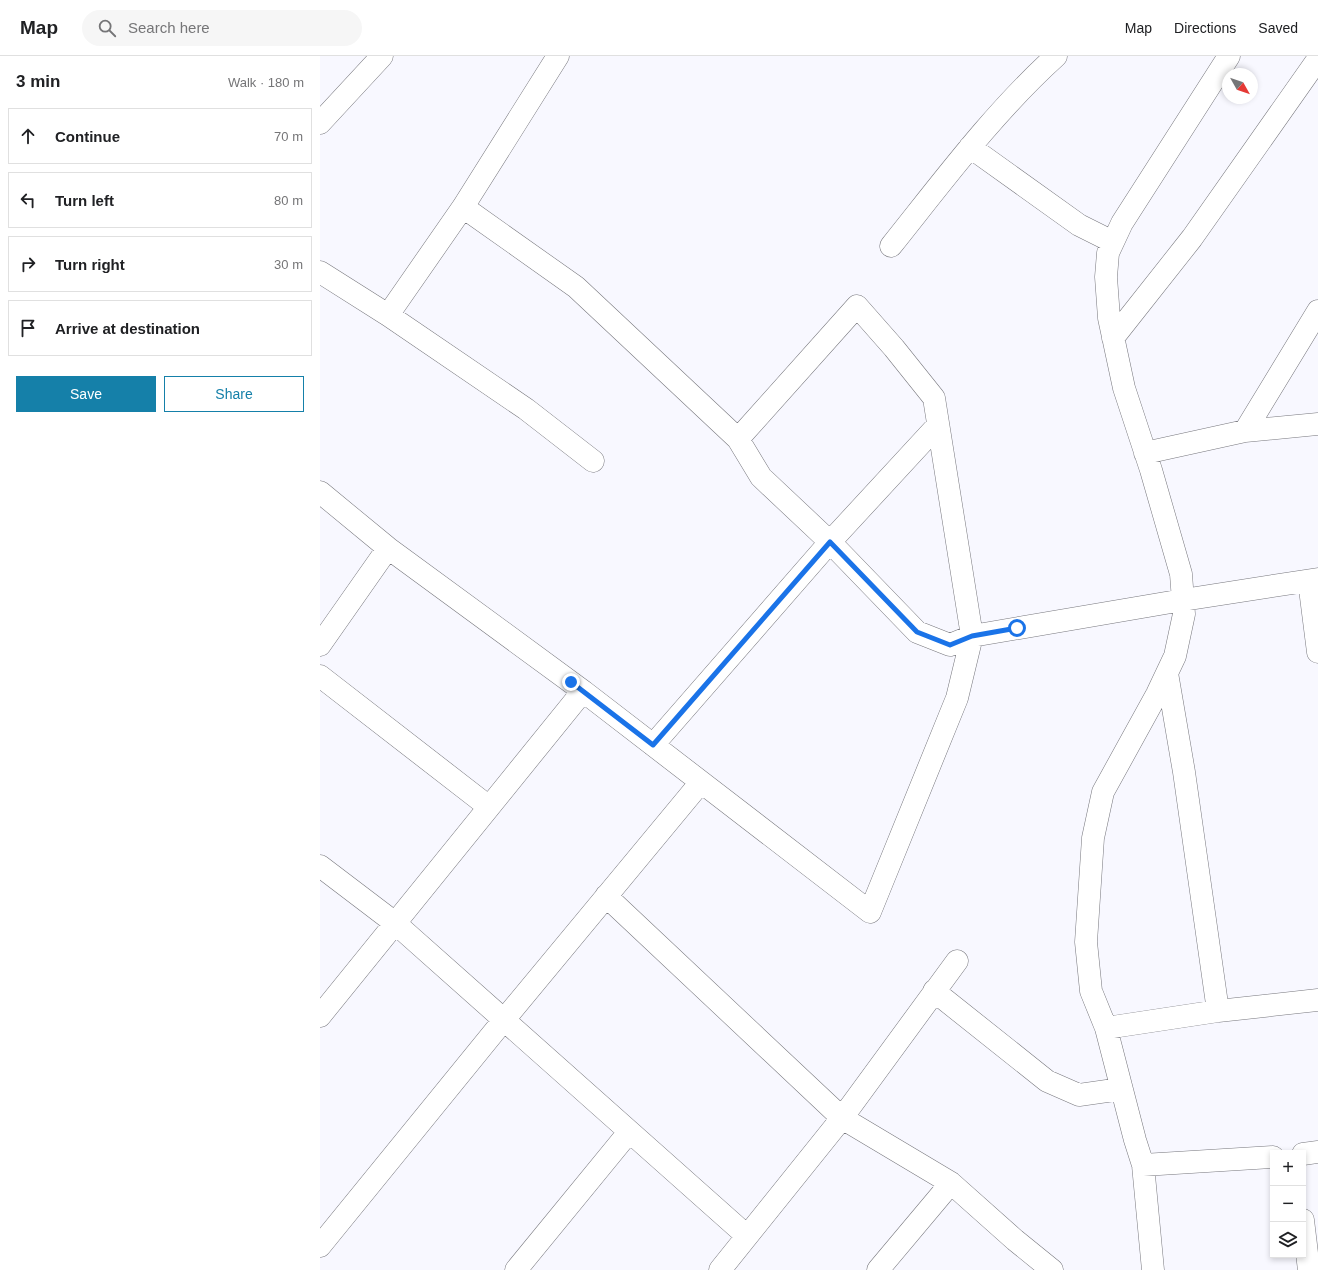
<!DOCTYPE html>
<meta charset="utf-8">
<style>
:root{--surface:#fff;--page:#f6f6f6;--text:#202124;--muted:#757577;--line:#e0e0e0;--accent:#1580a9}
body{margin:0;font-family:Helvetica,sans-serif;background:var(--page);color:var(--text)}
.controls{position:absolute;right:12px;bottom:12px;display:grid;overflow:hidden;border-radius:0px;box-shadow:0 2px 6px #0003}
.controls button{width:36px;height:36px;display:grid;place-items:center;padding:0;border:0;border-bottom:1px solid var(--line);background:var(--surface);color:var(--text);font:20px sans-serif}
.compass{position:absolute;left:902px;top:12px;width:36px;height:36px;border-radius:50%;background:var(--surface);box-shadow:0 2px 6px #0003;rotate:130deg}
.stop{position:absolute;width:12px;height:12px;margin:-9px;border:3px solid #1a73e8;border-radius:50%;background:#fff}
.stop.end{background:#1a73e8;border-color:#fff;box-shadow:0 1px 4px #0008}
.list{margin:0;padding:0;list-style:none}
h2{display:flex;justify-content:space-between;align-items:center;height:52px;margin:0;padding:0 16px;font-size:17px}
h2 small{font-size:13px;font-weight:400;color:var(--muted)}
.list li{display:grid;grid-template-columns:26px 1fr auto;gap:12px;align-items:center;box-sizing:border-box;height:56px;margin:0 8px 8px;padding:0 8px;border:1px solid var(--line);border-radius:0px}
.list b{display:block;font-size:15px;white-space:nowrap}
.list em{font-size:13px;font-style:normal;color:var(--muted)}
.actions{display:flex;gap:8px;padding:12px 16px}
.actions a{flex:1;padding:9px 0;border:1px solid var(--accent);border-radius:0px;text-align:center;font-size:14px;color:var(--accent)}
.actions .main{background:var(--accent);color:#fff}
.icon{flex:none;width:22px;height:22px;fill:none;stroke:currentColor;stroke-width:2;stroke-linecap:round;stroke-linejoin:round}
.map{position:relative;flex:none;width:998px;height:1214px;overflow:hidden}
header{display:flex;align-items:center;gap:24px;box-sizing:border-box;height:56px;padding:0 20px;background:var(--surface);border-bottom:1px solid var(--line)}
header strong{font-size:19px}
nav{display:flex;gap:22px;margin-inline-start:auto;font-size:14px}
.search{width:280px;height:36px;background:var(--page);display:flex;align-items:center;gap:10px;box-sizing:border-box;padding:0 14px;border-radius:22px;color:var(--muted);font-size:15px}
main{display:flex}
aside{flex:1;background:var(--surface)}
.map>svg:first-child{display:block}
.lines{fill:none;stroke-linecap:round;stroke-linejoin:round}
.minor-casing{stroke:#77777d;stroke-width:23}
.minor{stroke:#fff;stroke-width:22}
.route{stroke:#1a73e8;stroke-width:5}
</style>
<header>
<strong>Map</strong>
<div class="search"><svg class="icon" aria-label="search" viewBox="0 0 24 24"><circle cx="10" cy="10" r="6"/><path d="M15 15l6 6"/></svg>Search here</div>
<nav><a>Map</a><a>Directions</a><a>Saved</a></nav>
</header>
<main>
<aside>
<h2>3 min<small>Walk · 180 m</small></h2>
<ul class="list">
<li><svg class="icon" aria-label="ahead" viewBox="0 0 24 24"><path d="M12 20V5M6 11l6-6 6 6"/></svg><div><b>Continue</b></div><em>70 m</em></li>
<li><svg class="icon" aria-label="left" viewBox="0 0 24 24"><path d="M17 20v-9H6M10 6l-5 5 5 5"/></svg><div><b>Turn left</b></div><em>80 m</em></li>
<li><svg class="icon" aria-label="right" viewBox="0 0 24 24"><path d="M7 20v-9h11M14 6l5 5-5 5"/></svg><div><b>Turn right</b></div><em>30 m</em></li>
<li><svg class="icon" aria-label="arrive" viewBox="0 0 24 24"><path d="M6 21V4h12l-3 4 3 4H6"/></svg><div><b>Arrive at destination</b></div></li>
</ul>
<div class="actions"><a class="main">Save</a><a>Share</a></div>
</aside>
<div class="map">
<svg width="998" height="1214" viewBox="0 0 998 1214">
<rect width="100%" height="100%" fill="#f8f8ff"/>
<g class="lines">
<defs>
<path id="minor" d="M0,67L62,0
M650,91L759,169L793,186
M143,151L256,231L418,383L537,250L574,292L614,342L652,580L630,589L597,576L510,486L441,421L418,383
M571,190C623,125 674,56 736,0
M0,216L68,259L206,353L273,405
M68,259L143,151L238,0
M793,282L872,182L998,3
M925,375L998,255
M825,397L925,375L998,368
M0,436L68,492L263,635L550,856L637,642L652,580L863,544L998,523
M989,525L998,596
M0,589L68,492
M847,617L864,716L898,955
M0,620L169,751
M333,689L510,486L618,369
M0,810L75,867L427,1180
M286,840L522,1062L631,1127L695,1184L732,1214
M614,935L727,1025L759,1039L801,1033
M0,960L263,635
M786,972L898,955L998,944
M983,1098L998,1096
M823,1109L953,1101
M983,1164L989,1214
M0,1190L183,965L381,726
M196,1214L309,1076
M400,1214L522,1062L637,905
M558,1214L631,1127
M833,1214L823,1109L815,1084L786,972L771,935L766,886L773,782L783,736L837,638L855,600L864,558L861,518L831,414L804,332L789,262L786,221L788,197L802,167L909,0"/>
</defs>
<!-- minor casing -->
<use href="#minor" class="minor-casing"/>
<!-- minor -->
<use href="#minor" class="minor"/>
</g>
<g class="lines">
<!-- route -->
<path class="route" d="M251,626L333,689L510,486L597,576L630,589L652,580L697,572"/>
</g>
</svg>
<div class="controls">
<button>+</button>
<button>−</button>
<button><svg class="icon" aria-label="layers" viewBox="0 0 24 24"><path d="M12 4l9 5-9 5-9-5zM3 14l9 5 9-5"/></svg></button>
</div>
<svg class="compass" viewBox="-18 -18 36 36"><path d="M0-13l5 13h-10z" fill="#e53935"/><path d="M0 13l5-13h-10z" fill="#757577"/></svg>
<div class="stop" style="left:697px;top:572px"></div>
<div class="stop end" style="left:251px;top:626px"></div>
</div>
</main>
